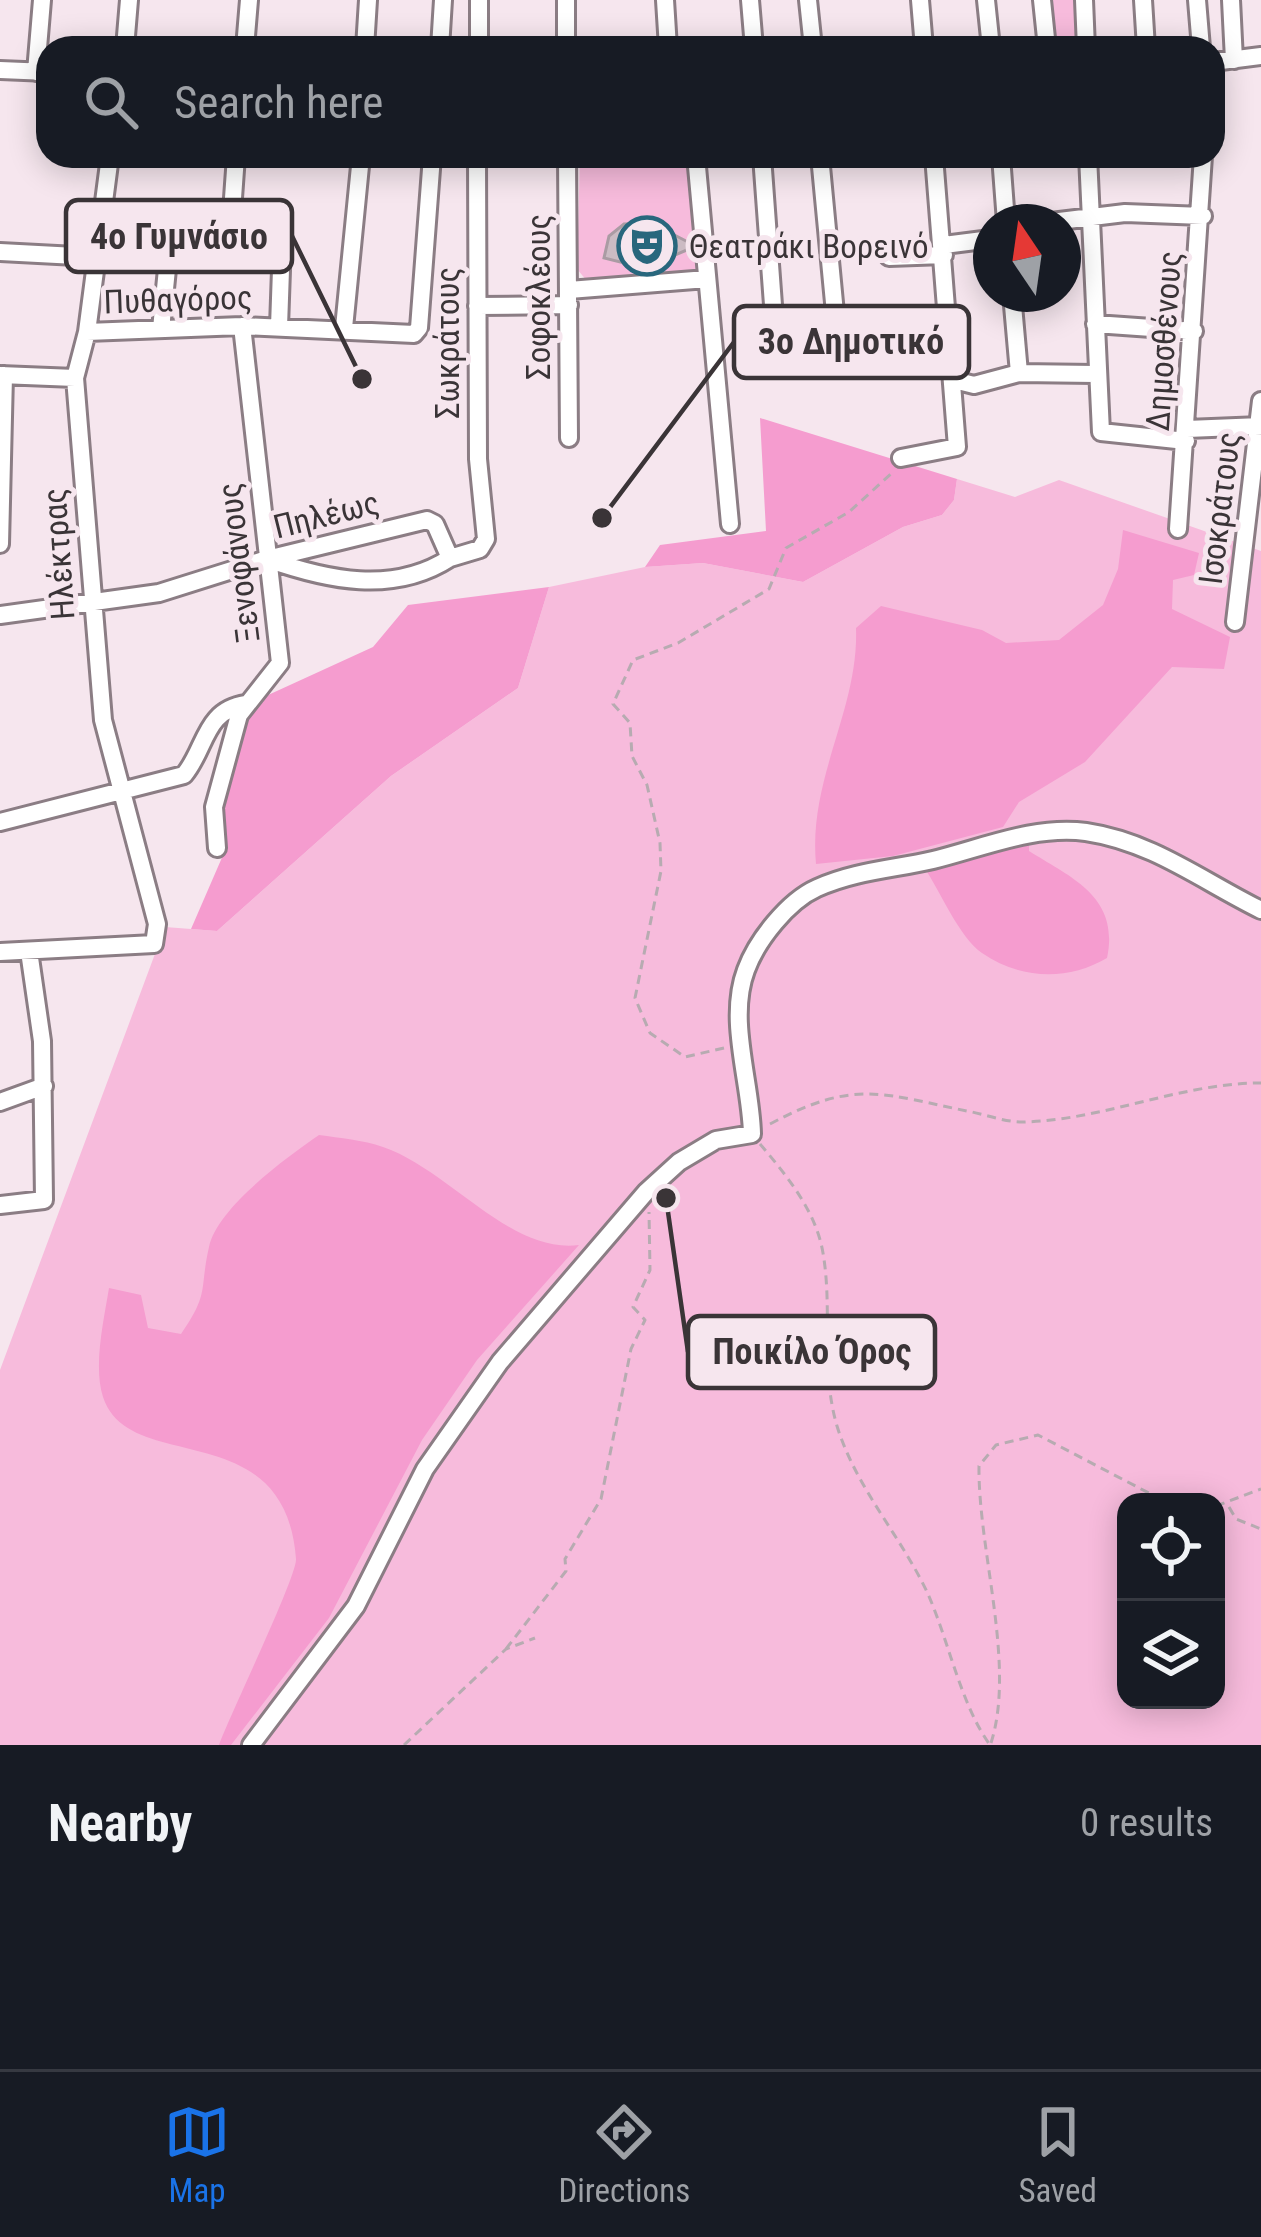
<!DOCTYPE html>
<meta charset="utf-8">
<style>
:root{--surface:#171b24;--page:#20242c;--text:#f1f3f6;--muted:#9ea1a6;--line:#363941;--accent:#1a73e8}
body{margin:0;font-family:"Roboto Condensed",sans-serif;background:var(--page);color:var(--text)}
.controls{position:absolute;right:36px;bottom:36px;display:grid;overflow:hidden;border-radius:24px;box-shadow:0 6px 30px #0003}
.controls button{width:108px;height:108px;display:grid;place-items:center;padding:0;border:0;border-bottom:3px solid var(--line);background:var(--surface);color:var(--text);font:60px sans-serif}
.compass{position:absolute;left:973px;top:204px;width:108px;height:108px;border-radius:50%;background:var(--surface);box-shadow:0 6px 30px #0003;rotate:347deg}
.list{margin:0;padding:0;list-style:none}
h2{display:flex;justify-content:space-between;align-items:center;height:156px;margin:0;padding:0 48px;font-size:51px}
h2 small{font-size:39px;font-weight:400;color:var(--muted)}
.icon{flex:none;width:66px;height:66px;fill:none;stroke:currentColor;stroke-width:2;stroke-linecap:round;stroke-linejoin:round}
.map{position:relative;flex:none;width:1261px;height:1745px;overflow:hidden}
.search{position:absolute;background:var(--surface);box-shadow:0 6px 30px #0003;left:36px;right:36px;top:36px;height:132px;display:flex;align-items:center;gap:30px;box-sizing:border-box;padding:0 42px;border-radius:36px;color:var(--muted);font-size:45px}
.sheet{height:324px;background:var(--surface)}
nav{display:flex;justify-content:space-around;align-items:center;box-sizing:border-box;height:168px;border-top:3px solid var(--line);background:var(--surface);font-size:33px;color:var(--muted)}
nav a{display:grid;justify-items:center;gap:6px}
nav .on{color:var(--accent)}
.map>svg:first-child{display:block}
.green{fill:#f7bbdc;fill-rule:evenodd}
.forest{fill:#f59ccf}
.building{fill:#cbbbc3;stroke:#aa9ba3;stroke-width:3}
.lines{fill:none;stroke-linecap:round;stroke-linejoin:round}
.minor-casing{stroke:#8b7d84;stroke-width:22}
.path{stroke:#b7abb1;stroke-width:3;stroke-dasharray:9 6;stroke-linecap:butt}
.minor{stroke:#fff;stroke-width:16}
.labels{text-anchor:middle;stroke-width:10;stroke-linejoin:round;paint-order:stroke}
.poi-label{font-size:33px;fill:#3a3437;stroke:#f6e6ee;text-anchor:start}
.street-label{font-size:33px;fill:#3a3437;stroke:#f6e6ee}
.leader{fill:none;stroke:#3a3437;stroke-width:4.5}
.callout-dot{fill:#3a3437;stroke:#f6e6ee;stroke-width:4.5}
.callout{fill:#f6e6ee;stroke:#3a3437;stroke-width:4.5}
.callout-label{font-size:36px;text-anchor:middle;font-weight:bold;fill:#3a3437}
</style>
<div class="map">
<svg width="1261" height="1745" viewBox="0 0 1261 1745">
<rect width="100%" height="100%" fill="#f6e6ee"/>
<!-- green -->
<path class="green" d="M1040,0H1082L1084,48H1045Z
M580,156H690L698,272L587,281L577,269Z
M957,479L1015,497L1059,480L1261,551V1745H0V1370L165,927L217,931L391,776L518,688L549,587L645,567L703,563L803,582L903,527L942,515L954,500ZM1126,1502H1216V1700H1126Z"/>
<!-- forest -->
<path class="forest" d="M760,418L957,479L954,500L942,515L903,527L803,582L703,563L645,567L660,545L766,531Z
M1123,530L1199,553L1194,575L1173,580L1172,609L1230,637L1224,669L1172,667L1085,762L1019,802L1003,827L893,856L816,864C808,778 859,710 856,628L881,606L982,630L1006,643L1059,640L1103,605L1118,569Z
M549,587L518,688L391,776L217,931L191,929L227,846L219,811L243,717L255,701L373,647L408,605Z
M1029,841V851C1072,878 1120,897 1107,958C1068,981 1021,980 982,953C959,937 940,891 924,867Z
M319,1135C340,1138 363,1140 383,1147C448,1169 510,1254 579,1245L477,1360L422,1440L329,1618L231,1745H219C230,1715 297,1576 296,1559C285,1412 129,1477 103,1397C93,1366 104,1319 109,1288L141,1295L148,1328L181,1334C210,1292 199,1291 209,1247C217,1208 287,1157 319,1135Z"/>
<!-- building -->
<path class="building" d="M651,223L688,242L687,250L644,268L604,258L609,236L624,224Z"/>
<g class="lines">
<defs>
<path id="minor" d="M566,0V48
M665,0L668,48
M750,0L754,48
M808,0L813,48
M920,0L924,48
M986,0L991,48
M1042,0L1047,48
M1084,0L1086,48
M1143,0L1146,48
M1197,0L1201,48
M1231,0L1234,60
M125,48L129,0
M245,48L249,0
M365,48L368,0
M440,48L443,0
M479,48V0
M1213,62L1261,56
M0,70L48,72
M36,72L42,0
M567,156L569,438
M696,156L730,524
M762,156L777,359L797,363L827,356L837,334L820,156
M1001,156L1006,222
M1088,156L1101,432L1186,441
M1051,222L1125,213L1203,216
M230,240L236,156
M944,245L991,239
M0,252L95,257
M889,257L944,255
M569,290L707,279
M1012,294L1019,373
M477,306L569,305
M1095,324L1194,331
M344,328L361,156
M161,329L170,239L282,241L279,327
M87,332L242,326L414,334L419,328L432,156
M0,375L75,378
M954,380L974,385L1019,373L1095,374
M1187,429L1261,426
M901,458L957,447L934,156
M1178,529L1203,156
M0,544L4,375
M267,559C327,580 393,595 450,558
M0,615L159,593L267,559L427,520L435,524L450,558L480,549L486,539L478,459L477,156
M1235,622L1261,401
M0,822L184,775C206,749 204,710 246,704
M217,848L214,807L239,715L280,663L242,326
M0,952L154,944L157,924L103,720L75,378L87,332L110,156
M0,1102L44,1086
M0,1205L44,1200L42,1041L29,951
M251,1745L356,1606L425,1469L500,1362L646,1192L679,1162L716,1140L752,1134C751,1082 727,1020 746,970C757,940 788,901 817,888C854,871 894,869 933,860C982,848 1035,825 1086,832C1153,842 1202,881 1261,910"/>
</defs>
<!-- minor casing -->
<use href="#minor" class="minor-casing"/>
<!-- path -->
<path class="path" d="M724,1048L685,1057L650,1033L635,998L661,871L660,843L647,785L632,756L630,723L613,704L633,660L678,643L769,589L786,548L849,512L893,472
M770,1124C856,1078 882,1094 972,1112C990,1116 1009,1123 1026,1122C1107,1119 1181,1083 1261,1083
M760,1144C787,1176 816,1211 823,1253C833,1311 820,1368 837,1426C856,1488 901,1536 928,1594C949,1642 961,1705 990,1745
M1216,1506L1261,1489
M1229,1507L1236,1519L1261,1529
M506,1649L566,1571L565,1559L601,1499L631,1349L645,1320L633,1307L650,1270L649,1212
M991,1743C1016,1664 978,1551 979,1466L996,1445L1038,1435L1166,1502
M404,1745L506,1649L535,1638"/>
<!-- minor -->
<use href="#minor" class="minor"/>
</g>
<!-- icons -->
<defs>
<symbol id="theatre-ring" viewBox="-11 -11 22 22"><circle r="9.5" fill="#f6e6ee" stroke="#28677d" stroke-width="1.5"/><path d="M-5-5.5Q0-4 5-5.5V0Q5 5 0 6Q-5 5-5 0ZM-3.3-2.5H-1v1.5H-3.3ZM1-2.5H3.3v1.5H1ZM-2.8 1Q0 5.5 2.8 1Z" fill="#28677d"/></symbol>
</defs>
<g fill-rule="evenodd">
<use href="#theatre-ring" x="614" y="213" width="66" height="66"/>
</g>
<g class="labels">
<!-- poi labels -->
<g class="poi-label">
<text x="689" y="258">Θεατράκι Βορεινό</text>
</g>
<!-- street labels -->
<g class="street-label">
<text transform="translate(538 297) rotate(-90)" y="12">Σοφοκλέους</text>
<text transform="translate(178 299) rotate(-2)" y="12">Πυθαγόρος</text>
<text transform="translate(1163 341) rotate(-86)" y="12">Δημοσθένους</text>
<text transform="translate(447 343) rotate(-90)" y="12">Σωκράτους</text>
<text transform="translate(1219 508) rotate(-83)" y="12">Ισοκράτους</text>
<text transform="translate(326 514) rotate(-14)" y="12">Πηλέως</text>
<text transform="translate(58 554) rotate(-94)" y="12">Ηλέκτρας</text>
<text transform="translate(238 563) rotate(-97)" y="12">Ξενοφάνους</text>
</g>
</g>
<!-- callouts -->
<path class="leader" d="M362 379L292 236M602 518L734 342M666 1198L688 1352"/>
<g class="callout-dot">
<circle cx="362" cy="379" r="12"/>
<circle cx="602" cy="518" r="12"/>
<circle cx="666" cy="1198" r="12"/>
</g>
<g class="callout">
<rect x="66" y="200" width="226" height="72" rx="12"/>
<rect x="734" y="306" width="235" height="72" rx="12"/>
<rect x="688" y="1316" width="247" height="72" rx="12"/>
</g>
<g class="callout-label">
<text x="179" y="249">4ο Γυμνάσιο</text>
<text x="851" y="354">3ο Δημοτικό</text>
<text x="812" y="1364">Ποικίλο Όρος</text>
</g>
</svg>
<div class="controls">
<button><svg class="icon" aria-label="locate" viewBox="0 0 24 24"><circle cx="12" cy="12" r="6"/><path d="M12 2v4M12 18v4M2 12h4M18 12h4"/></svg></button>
<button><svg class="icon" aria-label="layers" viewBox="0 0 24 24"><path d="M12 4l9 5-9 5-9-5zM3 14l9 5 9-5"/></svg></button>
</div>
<svg class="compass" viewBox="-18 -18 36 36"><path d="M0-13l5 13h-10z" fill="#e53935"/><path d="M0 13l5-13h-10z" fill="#9ea1a6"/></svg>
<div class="search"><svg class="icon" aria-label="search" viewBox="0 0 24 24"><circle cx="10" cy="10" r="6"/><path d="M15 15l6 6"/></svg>Search here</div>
</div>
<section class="sheet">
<h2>Nearby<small>0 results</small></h2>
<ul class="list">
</ul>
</section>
<nav>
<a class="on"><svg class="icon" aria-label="map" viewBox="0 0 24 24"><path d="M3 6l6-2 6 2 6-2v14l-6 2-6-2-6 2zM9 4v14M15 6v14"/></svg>Map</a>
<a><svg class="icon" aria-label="directions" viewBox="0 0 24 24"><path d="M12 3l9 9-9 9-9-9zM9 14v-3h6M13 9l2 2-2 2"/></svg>Directions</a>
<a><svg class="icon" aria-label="saved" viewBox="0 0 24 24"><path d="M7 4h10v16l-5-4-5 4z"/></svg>Saved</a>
</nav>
